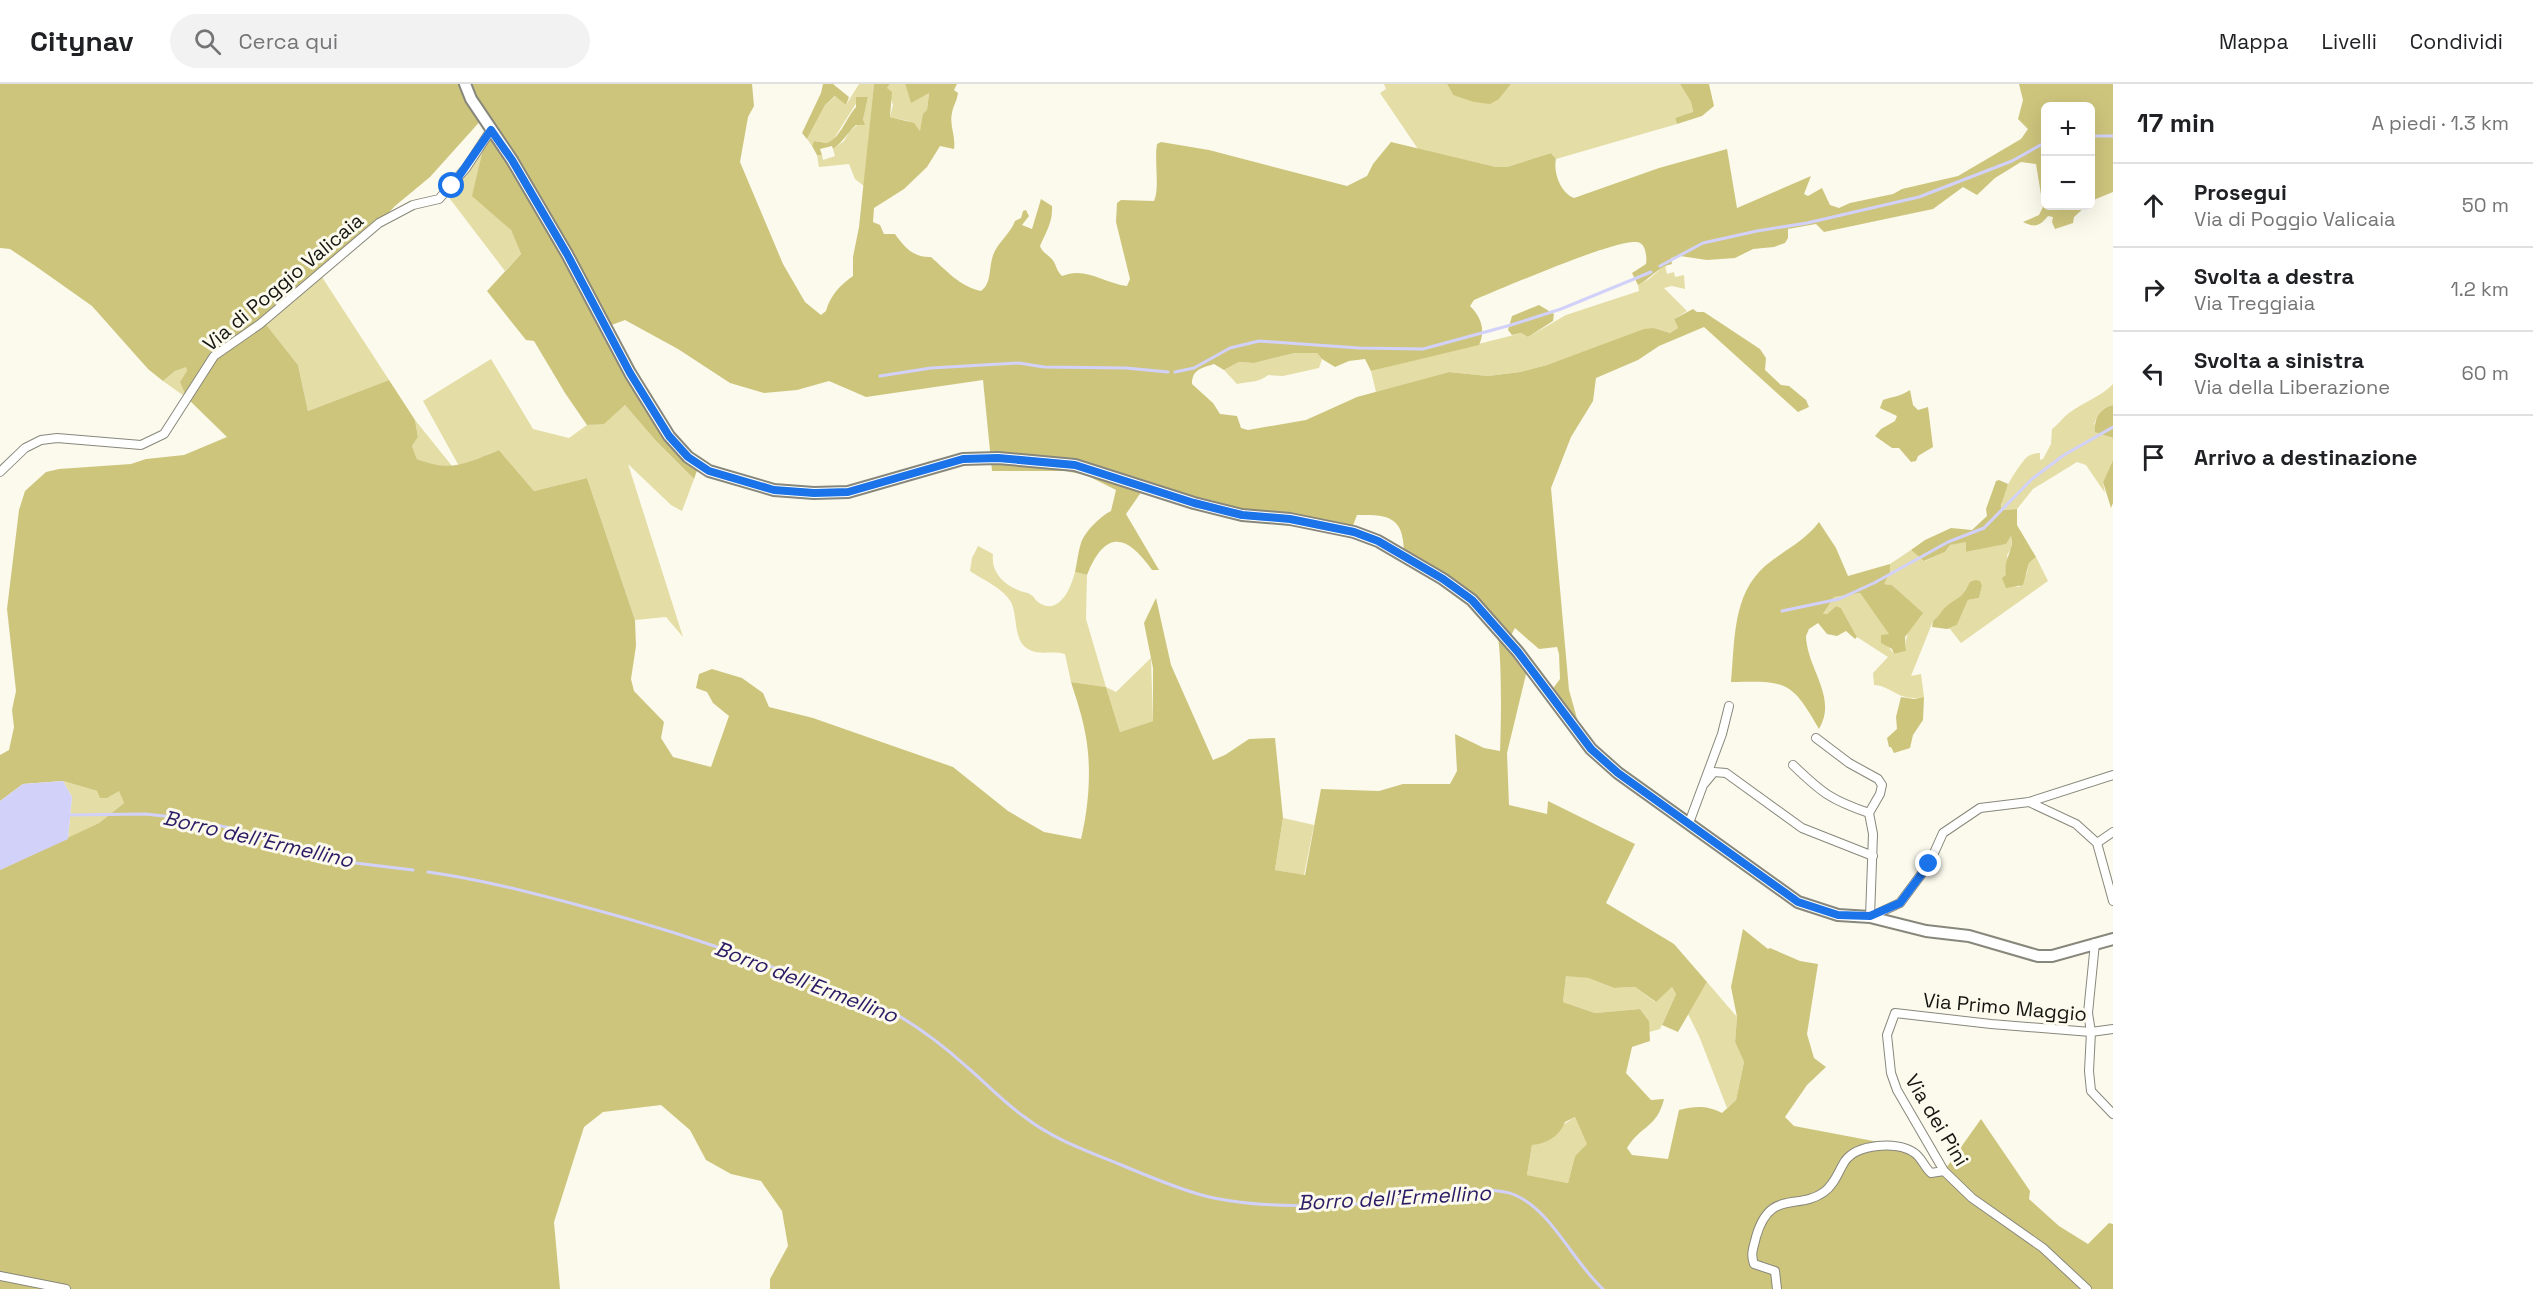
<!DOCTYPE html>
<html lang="it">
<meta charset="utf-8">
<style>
:root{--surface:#fff;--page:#f2f2f2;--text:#202124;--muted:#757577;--line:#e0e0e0}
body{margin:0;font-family:"Space Grotesk",sans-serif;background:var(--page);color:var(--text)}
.controls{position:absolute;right:18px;top:18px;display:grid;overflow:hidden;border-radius:9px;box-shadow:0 6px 24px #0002}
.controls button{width:54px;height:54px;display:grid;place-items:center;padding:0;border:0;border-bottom:2px solid var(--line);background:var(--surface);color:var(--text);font:30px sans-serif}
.stop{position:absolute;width:18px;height:18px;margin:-14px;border:4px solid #1a73e8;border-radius:50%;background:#fff}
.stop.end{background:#1a73e8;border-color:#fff;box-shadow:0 2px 6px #0008}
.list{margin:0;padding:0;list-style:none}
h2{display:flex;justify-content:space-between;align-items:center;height:78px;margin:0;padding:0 24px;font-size:26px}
h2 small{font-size:20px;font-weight:400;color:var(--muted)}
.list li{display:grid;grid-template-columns:39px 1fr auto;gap:18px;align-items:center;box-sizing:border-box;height:84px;padding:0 24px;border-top:2px solid var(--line)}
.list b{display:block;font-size:22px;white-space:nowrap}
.list p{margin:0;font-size:20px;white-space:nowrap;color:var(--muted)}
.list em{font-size:20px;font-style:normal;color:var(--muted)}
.icon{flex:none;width:33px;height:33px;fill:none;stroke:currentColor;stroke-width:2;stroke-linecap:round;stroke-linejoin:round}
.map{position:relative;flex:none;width:2113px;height:1205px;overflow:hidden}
header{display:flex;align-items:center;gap:36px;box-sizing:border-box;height:84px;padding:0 30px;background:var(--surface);border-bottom:2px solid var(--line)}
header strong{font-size:28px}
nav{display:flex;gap:33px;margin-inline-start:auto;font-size:21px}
.search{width:420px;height:54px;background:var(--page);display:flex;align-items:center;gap:15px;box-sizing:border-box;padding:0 21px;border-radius:33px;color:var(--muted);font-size:22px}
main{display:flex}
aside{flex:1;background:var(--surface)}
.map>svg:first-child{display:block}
.green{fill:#e4dda6}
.forest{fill:#cec57d;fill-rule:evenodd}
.water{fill:#d2d1f9}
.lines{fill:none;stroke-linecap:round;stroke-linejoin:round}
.stream{stroke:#d2d1f9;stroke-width:3}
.street-casing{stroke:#88877b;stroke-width:10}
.secondary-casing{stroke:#88877b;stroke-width:14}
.street{stroke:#fff;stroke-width:8}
.secondary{stroke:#fff;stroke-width:10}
.route{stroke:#1a73e8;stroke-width:8}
.labels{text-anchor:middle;stroke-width:6;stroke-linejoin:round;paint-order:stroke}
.street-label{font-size:20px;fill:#151511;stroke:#fbfaed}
.water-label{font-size:21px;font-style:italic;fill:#2c1c66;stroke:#fbfaed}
</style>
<header>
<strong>Citynav</strong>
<div class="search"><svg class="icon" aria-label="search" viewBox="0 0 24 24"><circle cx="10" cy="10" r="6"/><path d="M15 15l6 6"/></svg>Cerca qui</div>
<nav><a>Mappa</a><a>Livelli</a><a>Condividi</a></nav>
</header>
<main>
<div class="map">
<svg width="2113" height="1205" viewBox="0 0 2113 1205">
<rect width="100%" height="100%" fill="#fbfaed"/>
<!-- green -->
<path class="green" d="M859,0H874L864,102L855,95L849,80L819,83L817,71H822L823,76L835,72L833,65L844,57L849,48L863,36L868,13L857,18L833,56L827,59L814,57L812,62L807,55L825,21L836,12L846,21Z
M890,0H905L911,18L929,8L927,26L920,47L908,37L890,33L893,21L887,4Z
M1384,0H1447L1453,11L1499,15L1511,0H1680L1691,18L1693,29L1675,34L1677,40L1556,75L1551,69L1507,83H1496L1418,65L1380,9L1386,5Z
M483,65L473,111L511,146L521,170L505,187L447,111Z
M1665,181L1667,190L1674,188L1675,193L1684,191L1685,205L1672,202L1664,204L1687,227L1674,235L1678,244L1670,249L1654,244L1547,281L1520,288L1488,292L1449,288L1376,308L1371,287L1510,252L1521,249L1528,253L1566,231L1639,207L1638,201L1649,195Z
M320,190L389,296L308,327L298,281L263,237Z
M1295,269H1317L1322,275L1319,284L1283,292L1268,291C1261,298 1247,298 1237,300L1224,286L1239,278L1254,279Z
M491,275L533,345L569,354L587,341L604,339L625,321L656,357L694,395L682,427L671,421L628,380L683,553L666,533L635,536L587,394L534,407L499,366L459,382L423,317Z
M186,282L187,287V314L163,297L175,287Z
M2113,300V321C2102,324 2098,329 2094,340L2107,352L2113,354V376L2103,398L2105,409L2086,381L2077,378L2033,405L2017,425L2002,426C1998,412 2017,384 2026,374C2030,370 2036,369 2040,369V376L2043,375L2051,360L2052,345C2059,340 2062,334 2069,329C2083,318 2101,313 2113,300Z
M415,336L452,382L437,383L417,375L412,362L418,353Z
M2012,451L2011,465L2007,471L2013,502L2019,503L2027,489L2029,479L2036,473L2048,497L1961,559L1950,545H1947L1957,541L1968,516L1979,514L1982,502L1966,505L1963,511L1945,524L1942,530L1933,537L1911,592L1921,590L1924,613C1897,618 1893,602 1874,601L1873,589L1888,573L1857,553L1841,524L1836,522L1827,530H1823L1834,513L1860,509L1890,550L1887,561L1894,570L1906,567C1905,546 1911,544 1922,529L1892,501L1883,500L1890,488V480L1911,466L1925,477L1945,468L1950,461L1966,457V468L2005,460Z
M978,462L993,470C991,487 1002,499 1018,506C1022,508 1028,508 1031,511C1034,512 1035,516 1038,518C1059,533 1071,504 1075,488L1087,491L1086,535L1106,603L1116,608L1151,574L1153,637L1120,648L1106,603L1071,598L1065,570C1052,566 1040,572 1028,565C1013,557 1018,532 1011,518C1003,504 983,496 970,487L972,474Z
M63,697L97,707L107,714L119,706L124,719L99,739L68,755L72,713Z
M1283,734L1314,741L1304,791L1275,786Z
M1566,891L1588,894L1614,904L1635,903L1655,918L1672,903L1676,910L1660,945L1649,948V937L1640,925L1595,929L1563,918Z
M1707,898L1737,933L1735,958L1744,978L1736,1016L1727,1024L1699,952L1688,930Z
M1575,1033L1588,1060L1575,1072L1568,1099L1527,1091L1532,1061Z"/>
<!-- forest -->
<path class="forest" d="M0,0H752L754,22L748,33L740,78L783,180L805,218L821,231L826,227C830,212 840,201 853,192V173L859,143L874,0H890L887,4L892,8L890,33L914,39L920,47L923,30L927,26L929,9L911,19L905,0H957L954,6L958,9C957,17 953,22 952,29C949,41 956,52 954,65L940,62L927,83L904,105L874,124L873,138L880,141L884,150H895C904,163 914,174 931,173C947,187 959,202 981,207C991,200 989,186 992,175C995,160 1010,151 1015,137L1021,134L1023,127L1026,126L1029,132L1022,141L1032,145L1041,115L1052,122C1053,138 1046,148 1040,162C1043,170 1050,171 1054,178C1057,184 1057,187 1062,192C1085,182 1104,199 1127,202L1130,195L1116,138L1117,119L1121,116L1154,117C1160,104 1154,77 1157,60L1161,58L1209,66L1347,102L1367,92L1373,80L1391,58L1496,83H1507L1551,69L1556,75C1553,89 1561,109 1574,114L1659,84L1727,65L1737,124L1811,92L1804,110L1808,112L1822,104L1830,121L1839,124L1850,119L1893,110L1902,105L1958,92L2021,55L2028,45L2018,35L2023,16L2019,0H2113V108L2091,117L2090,22H2046V122H2086L2074,133L2073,139L2055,145L2052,138L2053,133L2048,132C2040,142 2035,144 2023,138L2039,131L2043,123L2036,80L2021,78L1995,94L1977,111L1963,103L1933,125L1824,148L1816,140L1788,145V154L1785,159L1774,163L1753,165L1735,174L1707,176L1680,172L1671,174L1672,180C1659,182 1650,195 1638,201L1632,189L1646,180C1647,174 1646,162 1640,159C1625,150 1497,207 1474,216L1470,222C1481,233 1486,246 1479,261L1371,287L1365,275L1349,277L1335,283L1322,275L1317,269H1295L1254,279L1239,278L1224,286L1214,280C1202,284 1192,285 1192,300L1213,319L1220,330L1237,332L1241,344L1248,346L1306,336L1357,313L1449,288L1488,292L1520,288L1547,281L1644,245L1654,244L1670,249L1678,244L1674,235L1693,225L1697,228H1704L1760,265L1766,274L1765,286L1781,301L1789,302L1806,316L1809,323L1798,328L1704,243L1659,262L1638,276L1596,294L1593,317L1571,353L1551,404L1569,606L1578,638L1574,643L1551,607L1560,595L1559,570L1557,563L1539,565L1515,544L1508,557L1528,582L1507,669L1509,721L1547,730L1548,717L1635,760L1606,819L1674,860L1707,898L1678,948L1662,941L1676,910L1672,903L1656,918L1635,903L1614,904L1588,894L1566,892L1563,918L1595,929L1640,925L1649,937L1650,957L1632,963L1626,989L1651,1016L1664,1015C1657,1044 1641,1041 1627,1064L1632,1071L1668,1075L1679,1026C1695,1022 1707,1021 1722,1029L1736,1016L1744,978L1735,958L1737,933L1731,903L1743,845L1768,865L1770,864L1800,877L1818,880L1807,950L1814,974L1826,983L1807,1001L1785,1033L1794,1042L1905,1063L1926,1084L1944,1087L1981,1035L2030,1107L2029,1115L2059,1142L2088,1160L2109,1139L2113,1140V1205H770V1195L788,1162L782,1127L761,1097L731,1090L706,1076L690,1046L661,1021L603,1028L584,1043L554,1138L560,1205H0V786L99,739L124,719L119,707L107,714H100L97,707L63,697L23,700L0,717V671L9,666L14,643L12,626L16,607L7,525L19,426L25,407L46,388L59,385L131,380L146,375L184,371L227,353L187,314L180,298L187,287L186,283L175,287L163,297L148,285L92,222L34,181L10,165L0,164ZM483,34L491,47L483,65L472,112L511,146L521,170L487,207L526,256L534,257L565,309L587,341L604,340L625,321L656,357L694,395L699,381L669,352L606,243L625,236L678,265L730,299L764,309L797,306L829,297L866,313L983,296L992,387H1065L1086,391L1116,406L1111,427C1101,432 1085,447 1081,459C1078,468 1077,479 1075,488L1087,491C1105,446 1126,449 1152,486H1159L1126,430L1144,404L1242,431L1351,447L1357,431C1393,430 1404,435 1404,472C1435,492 1475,511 1495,542C1503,555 1501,647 1500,667L1484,664L1455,650L1457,687L1450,700H1403L1379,707L1321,705L1305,791L1275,786L1283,734L1275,654L1249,655L1225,671L1213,676L1171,581L1156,514L1144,539L1153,584V637L1120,648L1106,603L1071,598C1076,614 1082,631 1085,648C1092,682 1089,722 1081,755L1044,748L1008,727L953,683L813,634L769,623L763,609L742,594L712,585L699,590L696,604L707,608L713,619L729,632L711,683L673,673L661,654L664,638L634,607L631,595L636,562L635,536L587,394L534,407L499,366C466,379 452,389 417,375L412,362L418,353L415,336L389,296L308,327L298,281L264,238L379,139L395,122L430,93ZM1575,1033L1587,1060L1575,1072L1568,1099L1527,1091L1532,1061C1546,1060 1560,1052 1565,1038Z
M823,0H833L849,13L846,21L835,12L825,21L807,55L802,49L821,9Z
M1447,0H1511L1499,15L1490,20L1474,18L1453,11Z
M1680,0H1709L1714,22L1702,32L1677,40L1675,34L1693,28L1691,18Z
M856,13H868L863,36L865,41H856C847,49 843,58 833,65L832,62L820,65L822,71H817L812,62L814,57L827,59C841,53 846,34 856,23Z
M1539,221L1554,230L1553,237L1528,253L1521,249L1512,251L1508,246L1512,232Z
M1910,306L1913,321L1918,326L1928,323L1933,363L1918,372L1916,377L1911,378L1899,364H1892L1875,352L1881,345L1895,337L1897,332L1880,324L1883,316C1894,312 1899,313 1910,306Z
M2113,321V354L2095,348C2094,334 2099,325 2113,321Z
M2113,376V419L2111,424L2103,398Z
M1999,396L2008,400L2001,421L2002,426L2017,425V441L2036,473L2029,479L2023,501L2006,504L2002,494L2006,491C2003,474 2015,466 2011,452L2006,460L1966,468V458L1950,461L1945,468L1924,477L1911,466L1925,456L1951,444L1972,446L1987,432L1986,425L1996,397Z
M1819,438L1836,464L1848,492L1890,480V488L1884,500L1892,501L1923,529L1905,553L1906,567L1894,570L1892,565L1881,559V551L1889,550L1860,509L1834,513L1823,530H1827L1836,522L1841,524L1857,553L1855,555L1846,547L1837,552L1827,550L1818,539L1809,545L1806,552C1807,585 1838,613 1819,645C1791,596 1786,597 1731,598C1735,557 1732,511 1765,482C1783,467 1805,457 1819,438Z
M1975,496L1980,497L1982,502L1979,514L1968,516L1957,541L1947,545L1932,543L1933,537C1941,531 1941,526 1947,522C1960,511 1961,516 1970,498Z
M1901,613L1914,615L1924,613L1923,636L1913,651L1910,664L1894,669L1891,663H1889L1887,654L1897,645L1896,633Z"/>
<!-- water -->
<path class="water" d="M63,697L72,713L68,755L0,786V717L23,700Z"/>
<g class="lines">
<!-- stream -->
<path class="stream" d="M2090,52H2113
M1660,182L1703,159L1757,147L1807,139L1919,113L2012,77L2046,58
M1175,288L1194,284L1230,264L1259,257L1359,264L1423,265L1511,241L1561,225L1651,188
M880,292L931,284L1019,279L1044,283L1126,284L1168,288
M1782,527L1839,515L1874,499L1948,458L1984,444L2032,395L2064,371L2113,343
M68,731L145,730L183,734L235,745L317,771L355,779L413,786
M428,788C478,795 525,807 574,820C662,843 748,871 832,907C852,916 875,918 894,929C920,944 945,963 967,983C987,1000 1004,1019 1026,1034C1053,1055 1087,1067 1119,1080C1145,1091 1171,1102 1198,1110C1253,1126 1341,1123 1399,1116C1428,1113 1488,1099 1515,1111C1552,1127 1573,1178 1603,1205"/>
<defs>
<path id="street" d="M0,388L25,364L41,356L57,354L141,361L164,350L214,272L260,240L379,139L413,121L439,115L466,84L491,46
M1816,654L1849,679L1878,695L1882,701L1880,710L1869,729L1873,750L1870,833L1900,819L1929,780L1943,749L1980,724L2029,718L2113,691
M1793,681C1822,709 1831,716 1869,729
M1704,700L1714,688L1726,689L1802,744L1873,772
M2029,718L2076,740L2097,759
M1689,739L1722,650L1729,622
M2113,748L2097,759L2113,817
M2095,859L2088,929L2091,948L2089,987L2091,1007L2113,1030
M0,1192L66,1205
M1777,1205L1775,1187L1754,1180C1750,1170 1754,1162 1756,1153C1770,1104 1798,1127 1824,1108C1835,1100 1838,1088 1845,1077C1857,1060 1897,1057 1913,1068C1921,1072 1924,1083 1931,1089L1944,1087
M2087,1205L2043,1164L1972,1114L1944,1087L1897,1006L1891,989L1887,951L1895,929L1991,940L2091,948L2113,945"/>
<path id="secondary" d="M465,0L471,15L512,76L567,170L630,289L669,352L688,373L709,387L774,406L814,409L848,408L963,375L998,374L1075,381L1194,419L1242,431L1290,435L1354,448L1378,457L1443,495L1472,516L1518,568L1591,665L1618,689L1798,818L1838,831L1870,833L1926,847L1969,852L2038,872H2052L2113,855"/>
</defs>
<!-- street casing -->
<use href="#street" class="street-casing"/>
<!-- secondary casing -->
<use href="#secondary" class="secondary-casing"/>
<!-- street -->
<use href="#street" class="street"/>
<!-- secondary -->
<use href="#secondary" class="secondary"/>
</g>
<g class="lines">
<!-- route -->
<path class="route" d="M452,102L491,46L512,76L567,170L630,289L669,352L688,373L709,387L774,406L814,409L848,408L963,375L998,374L1075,381L1194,419L1242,431L1290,435L1354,448L1378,457L1443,495L1472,516L1518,568L1591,665L1618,689L1798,818L1838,831L1870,832L1900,819L1929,780"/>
</g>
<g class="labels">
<!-- street labels -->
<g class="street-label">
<text transform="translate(283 198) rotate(-40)" y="7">Via di Poggio Valicaia</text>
<text transform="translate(2005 923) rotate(5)" y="7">Via Primo Maggio</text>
<text transform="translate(1937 1036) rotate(59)" y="7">Via dei Pini</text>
</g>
<!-- water labels -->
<g class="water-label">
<text transform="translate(258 755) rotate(13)" y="7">Borro dell'Ermellino</text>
<text transform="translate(806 898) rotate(21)" y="7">Borro dell'Ermellino</text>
<text transform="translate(1394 1114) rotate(-3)" y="7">Borro dell'Ermellino</text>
</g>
</g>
</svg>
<div class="controls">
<button>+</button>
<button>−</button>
</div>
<div class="stop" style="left:452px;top:102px"></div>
<div class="stop end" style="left:1929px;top:780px"></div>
</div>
<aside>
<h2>17 min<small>A piedi · 1.3 km</small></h2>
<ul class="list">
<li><svg class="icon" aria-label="ahead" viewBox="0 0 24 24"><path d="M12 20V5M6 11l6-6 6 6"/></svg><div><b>Prosegui</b><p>Via di Poggio Valicaia</p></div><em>50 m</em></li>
<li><svg class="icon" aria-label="right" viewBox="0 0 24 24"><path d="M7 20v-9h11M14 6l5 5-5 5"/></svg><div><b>Svolta a destra</b><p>Via Treggiaia</p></div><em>1.2 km</em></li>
<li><svg class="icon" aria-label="left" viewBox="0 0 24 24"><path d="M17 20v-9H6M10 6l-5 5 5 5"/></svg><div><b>Svolta a sinistra</b><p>Via della Liberazione</p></div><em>60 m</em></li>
<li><svg class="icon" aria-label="arrive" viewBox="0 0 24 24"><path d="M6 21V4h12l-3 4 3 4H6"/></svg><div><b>Arrivo a destinazione</b></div></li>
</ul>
</aside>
</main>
